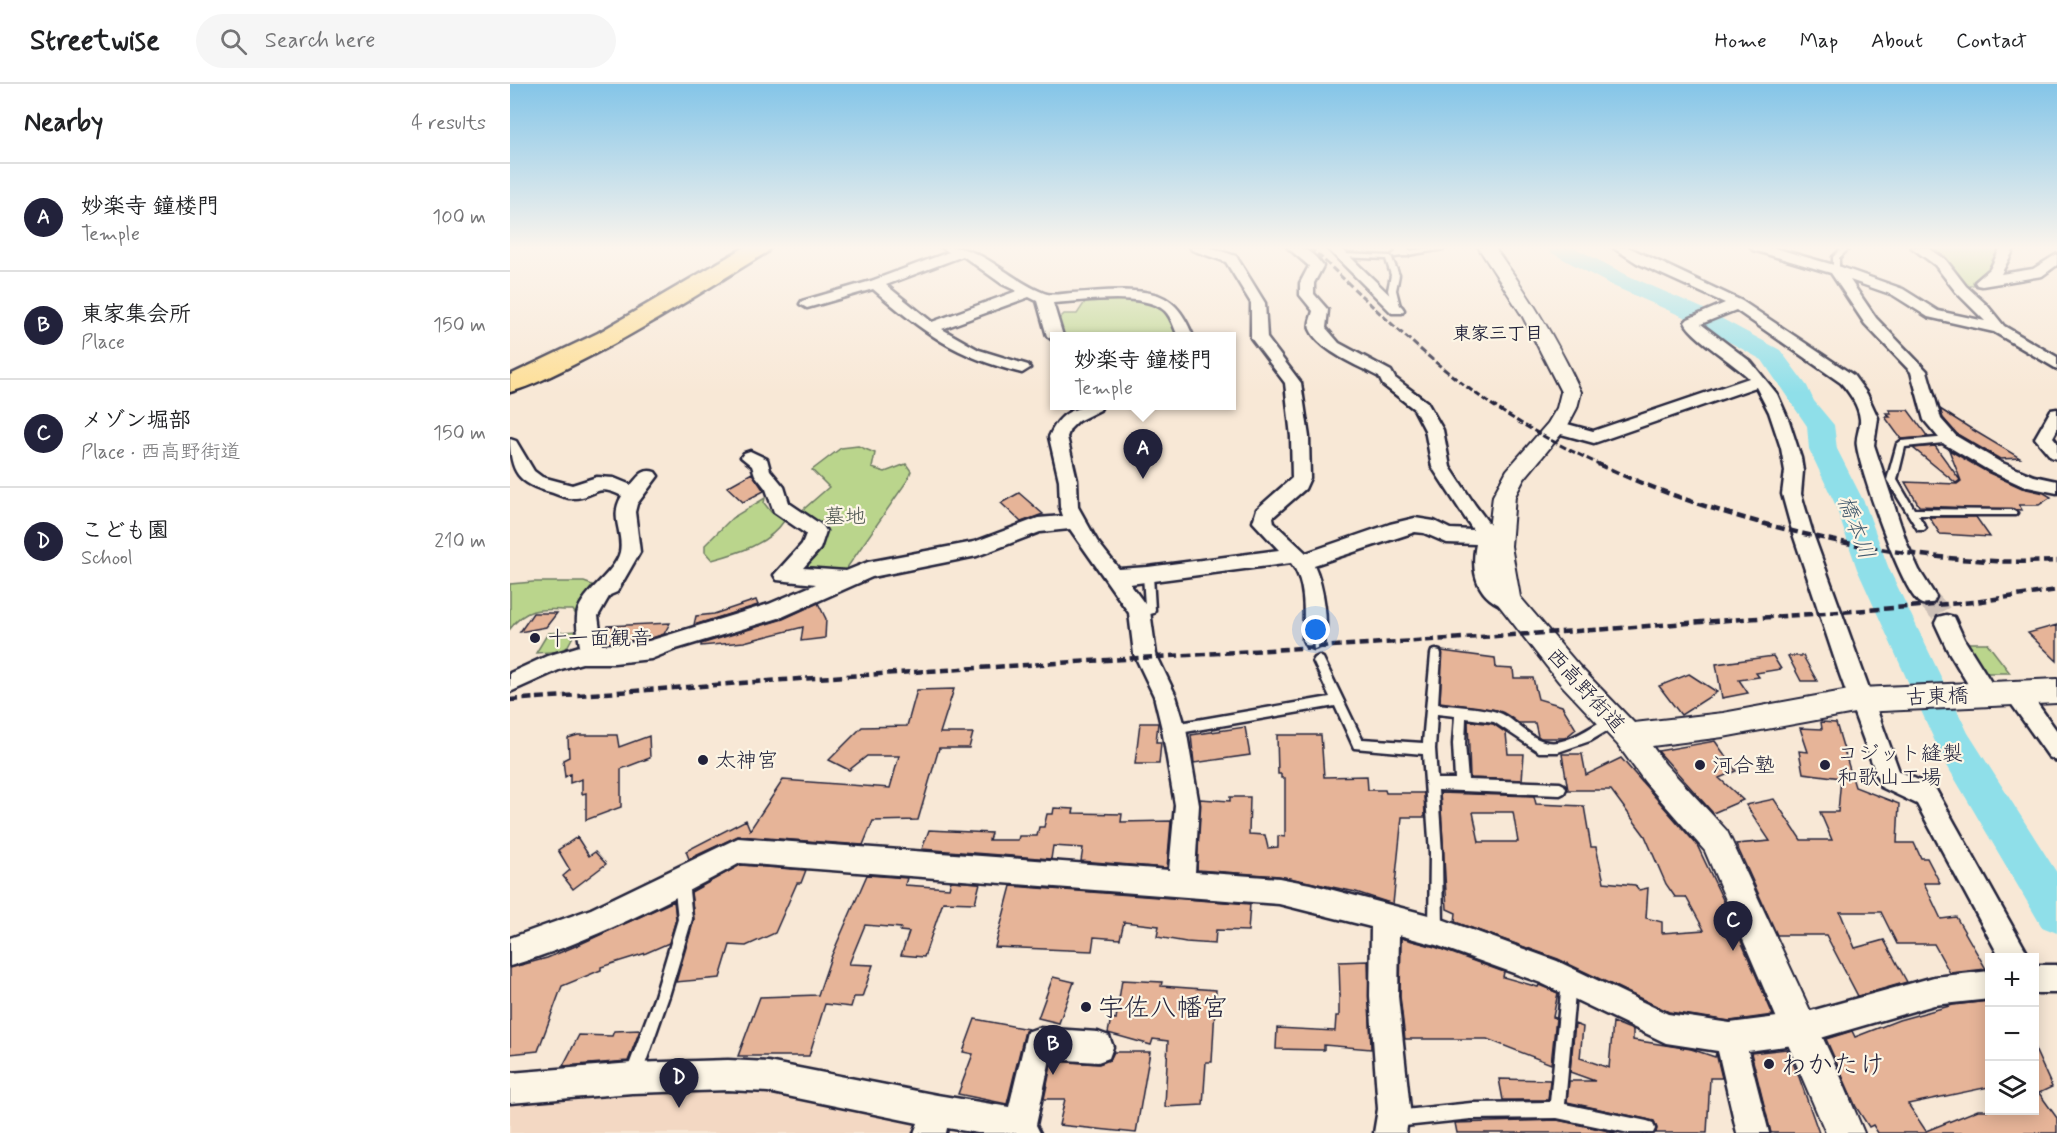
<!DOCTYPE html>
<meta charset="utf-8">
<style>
:root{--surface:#fff;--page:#f6f6f6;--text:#202124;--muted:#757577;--line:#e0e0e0;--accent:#22223b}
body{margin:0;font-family:Mynerve,"Klee One",sans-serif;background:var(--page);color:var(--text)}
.controls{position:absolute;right:18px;bottom:18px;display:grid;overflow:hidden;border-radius:0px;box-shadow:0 3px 15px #0003}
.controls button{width:54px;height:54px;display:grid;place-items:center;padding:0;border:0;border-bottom:2px solid var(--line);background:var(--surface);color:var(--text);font:30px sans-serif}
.you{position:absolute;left:806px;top:546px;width:21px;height:21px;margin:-15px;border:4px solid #fff;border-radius:50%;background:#1a73e8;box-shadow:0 0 0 9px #1a73e833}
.badge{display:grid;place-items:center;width:39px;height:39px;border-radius:50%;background:var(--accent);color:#fff;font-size:20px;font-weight:700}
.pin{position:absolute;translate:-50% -50px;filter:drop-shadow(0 2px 3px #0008)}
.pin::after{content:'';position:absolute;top:32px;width:21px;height:18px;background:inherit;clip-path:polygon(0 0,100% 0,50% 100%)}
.popup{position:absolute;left:540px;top:248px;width:186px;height:78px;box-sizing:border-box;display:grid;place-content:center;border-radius:0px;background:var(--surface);filter:drop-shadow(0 2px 4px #0005);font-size:20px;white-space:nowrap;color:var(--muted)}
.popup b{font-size:22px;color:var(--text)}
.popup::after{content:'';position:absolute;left:50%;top:100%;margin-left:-12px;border:12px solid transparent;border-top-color:var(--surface)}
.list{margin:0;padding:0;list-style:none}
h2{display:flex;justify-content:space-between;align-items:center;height:78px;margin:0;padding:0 24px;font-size:26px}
h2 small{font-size:20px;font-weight:400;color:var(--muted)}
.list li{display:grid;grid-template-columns:39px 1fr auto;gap:18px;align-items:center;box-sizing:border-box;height:108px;padding:0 24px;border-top:2px solid var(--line)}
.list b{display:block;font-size:22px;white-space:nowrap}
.list p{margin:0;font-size:20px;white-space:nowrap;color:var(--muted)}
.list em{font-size:20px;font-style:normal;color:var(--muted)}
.icon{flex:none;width:33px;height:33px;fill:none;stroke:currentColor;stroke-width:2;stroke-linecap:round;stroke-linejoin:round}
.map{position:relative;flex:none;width:1547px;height:1049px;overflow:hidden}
header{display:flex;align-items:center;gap:36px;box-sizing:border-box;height:84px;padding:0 30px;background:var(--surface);border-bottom:2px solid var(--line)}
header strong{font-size:28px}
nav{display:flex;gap:33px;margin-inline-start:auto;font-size:21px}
.search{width:420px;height:54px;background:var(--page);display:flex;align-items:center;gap:15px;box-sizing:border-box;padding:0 21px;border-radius:33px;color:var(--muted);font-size:22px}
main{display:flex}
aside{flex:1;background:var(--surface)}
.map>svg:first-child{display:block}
.built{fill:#f3d8c3}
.green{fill:#bad58c;stroke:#6e7c64;stroke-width:1.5}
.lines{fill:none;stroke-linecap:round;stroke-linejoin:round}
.river{fill:#8fdfe9;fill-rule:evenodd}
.building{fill:#e6b498;stroke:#22223b;stroke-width:1.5;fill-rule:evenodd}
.minor-tunnel{stroke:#cdc0b7;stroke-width:21;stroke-dasharray:21 10;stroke-linecap:butt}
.service-casing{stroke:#22223b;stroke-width:5}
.minor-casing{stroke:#22223b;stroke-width:5}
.tertiary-casing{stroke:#22223b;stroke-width:4}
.trunk-casing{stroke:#22223b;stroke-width:5}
.service{fill:#fcf5e5;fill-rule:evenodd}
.minor{fill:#fcf5e5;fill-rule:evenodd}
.tertiary{fill:#fcf5e5;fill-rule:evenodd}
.trunk{fill:#fdde96;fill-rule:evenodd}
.rail-far1{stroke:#22223b;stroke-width:3;stroke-dasharray:7 3;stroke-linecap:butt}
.rail{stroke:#22223b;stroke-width:4.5;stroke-dasharray:9 4.5;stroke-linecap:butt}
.poi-dot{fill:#22223b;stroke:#fcf5e5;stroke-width:2}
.labels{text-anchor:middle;stroke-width:4.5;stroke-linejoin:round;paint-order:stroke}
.far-neighbourhood-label{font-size:18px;font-weight:bold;fill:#22223b;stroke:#fcf5e5}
.park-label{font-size:21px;fill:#505853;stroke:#fcf5e5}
.poi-label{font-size:21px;fill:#22223b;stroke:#fcf5e5;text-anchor:start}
.street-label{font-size:21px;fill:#22223b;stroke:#fcf5e5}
.water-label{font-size:22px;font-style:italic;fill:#435b6f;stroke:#fcf5e5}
.near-poi-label{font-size:26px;fill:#22223b;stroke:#fcf5e5;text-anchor:start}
</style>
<header>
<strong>Streetwise</strong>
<div class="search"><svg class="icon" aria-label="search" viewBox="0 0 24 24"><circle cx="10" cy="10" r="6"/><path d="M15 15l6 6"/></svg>Search here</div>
<nav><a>Home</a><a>Map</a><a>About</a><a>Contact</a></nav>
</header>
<main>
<aside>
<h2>Nearby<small>4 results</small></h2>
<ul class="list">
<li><span class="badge">A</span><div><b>妙楽寺 鐘楼門</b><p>Temple</p></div><em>100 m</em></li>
<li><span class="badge">B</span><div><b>東家集会所</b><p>Place</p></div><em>150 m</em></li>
<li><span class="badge">C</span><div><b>メゾン堀部</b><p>Place · 西高野街道</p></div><em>150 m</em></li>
<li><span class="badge">D</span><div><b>こども園</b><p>School</p></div><em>210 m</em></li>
</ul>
</aside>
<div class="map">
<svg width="1547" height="1049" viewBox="0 0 1547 1049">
<rect width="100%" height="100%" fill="#f8e8d6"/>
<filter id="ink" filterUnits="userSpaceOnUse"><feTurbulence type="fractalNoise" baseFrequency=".0167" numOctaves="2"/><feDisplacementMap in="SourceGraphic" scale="12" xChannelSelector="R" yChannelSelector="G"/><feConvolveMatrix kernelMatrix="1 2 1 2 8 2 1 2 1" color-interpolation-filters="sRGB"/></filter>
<g filter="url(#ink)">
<!-- built -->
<path class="built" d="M111,1005L246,1006L411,1039L408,1049H0V1010Z"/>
<!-- green -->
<path class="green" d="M1408,163H1497L1494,172L1477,196L1451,205L1430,178Z
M595,214H624L658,224L673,252H545L543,248L544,240L554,230H567L575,218Z
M348,362L365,369L362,384L375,388L396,380L401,387L397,397L332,491H284L304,462L287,431L319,403L302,386L331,364Z
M255,414L254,419L261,428L274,437C259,460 228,469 202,476L195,468V461L222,434Z
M23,498H74L88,503L70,530L66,531L63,526C35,526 18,520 0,545V500Z
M66,547L55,567L26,569L38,549Z
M1450,559H1477L1500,589H1470Z"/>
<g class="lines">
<!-- river -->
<path class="river" d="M1037,163H1063L1119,192L1192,224L1270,266L1297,302L1304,317L1324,341L1327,365L1355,420L1379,485L1458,649L1547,789V849L1532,843L1432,673L1347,485L1325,420L1299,365L1297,342L1252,276L1176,234L1103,202L1040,168Z"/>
</g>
<!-- building -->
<path class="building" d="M1430,325L1463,346L1510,374L1490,375L1447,350L1433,334Z
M1379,326H1398L1418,353L1391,355L1375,333H1380L1376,329H1381Z
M1425,362L1450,396L1446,399L1403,364Z
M1439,366L1477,388L1512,404L1534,409L1541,413L1529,421H1509L1512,426L1409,422L1395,398L1447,400L1451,397Z
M242,389L254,407L233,418L217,403Z
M509,409L533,430L511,438L491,419Z
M1419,433H1466L1480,453L1430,450Z
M246,516L248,521L184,541L186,532L204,530Z
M308,519L316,535L315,554L291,557L293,543L234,558L191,562V560L273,535Z
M23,529H47L36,543L10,548Z
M160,539L154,550L139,555L94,559L93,553L97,542Z
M1547,541V577L1518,549Z
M932,567L985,574L986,584L1003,585L1004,594H1023L1028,615L1052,622L1066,645L1055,654H1031L1028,652L1025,639H1008L987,626L930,618Z
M1263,572L1271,585L1246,589L1249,593L1229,596L1238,609L1212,614L1206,580Z
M1278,572H1293L1307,597H1291Z
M1179,590L1207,608L1171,631L1149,602Z
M444,605L430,649H463L459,664H429L408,736L363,737L353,761L228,752L179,775L176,767L236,736L240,746L273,696L380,704L389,672H357L339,686L319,676L352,643L397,642L407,606Z
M958,637L983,640L996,649L998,670H1014L1012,696L960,694Z
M1311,638L1326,639L1345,703L1389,720L1387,759H1404L1411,774H1417L1430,799H1414L1431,835L1446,833L1476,885L1440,889L1424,860H1387L1371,828H1330L1345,864L1374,856L1397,898L1348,912L1316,851H1267L1226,760L1260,757L1236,721L1264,715L1291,756H1322L1310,728H1328L1331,694L1293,689L1289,667L1298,668L1290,644L1312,645Z
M630,639H648L646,658H651L649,680H625Z
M735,643L740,671L684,679L681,651Z
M68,651H107L109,663L139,652L140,674L111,685V723L76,736V709L72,710V695L60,699V690L55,693L53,676L59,673L58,654Z
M767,651H811L814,693L857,692L858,706H875L876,709H914L915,733H892L883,820L846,808L769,792L687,786L690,715L720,717V713H740L739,750L755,751L758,764L768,763V752L775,753V694H771V690H768Z
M1205,657L1226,687L1209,694L1233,716L1203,729L1148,667Z
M1052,670H1072L1076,691L1111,674L1187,761L1215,820L1263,931L1220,937L1159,928L1048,875L945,838L946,829L937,825L930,709L1024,712L1026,720L1074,722L1081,763H1086L1094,798L1125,801L1129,806L1138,804L1136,834L1152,838V849L1194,846L1176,813H1165L1156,800L1135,752L1101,706H1058ZM963,728H1003L1008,758H969Z
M544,724L564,725L563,729L612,730L611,738L661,737L657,784L571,777L573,764L543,762L541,775L412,765L419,746L481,749L479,756H508L509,752H527L529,743H534L537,730H543Z
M67,753L79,772L85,768L96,780L63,805L53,792L60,786L48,766Z
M230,781L296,786L291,799H287L265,849L236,862L220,861L210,894L166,898L184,836L181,808Z
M357,791L397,794L395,801L439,804L441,797L470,799L465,819L433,818L414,873L391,871L399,848L390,847L391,844L355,841L339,880L363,881L352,913H344L341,923L315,920L299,972H228L250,913L308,911L321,873Z
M501,802L740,820L738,847L706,846L705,860L676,858L647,853L649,842L614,838L610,855L584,853L582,867L485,863Z
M164,817L166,835L159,859L136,869L91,883V886L52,902L28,967L0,970V884L37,874L68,861Z
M891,854L925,863L994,888L993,893L1028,903L1029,901L1048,909L1043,933L1046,934L1041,980L977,955H895L890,912Z
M858,877L861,965L814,961V966L766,965L767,944L825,947L826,932H829V911H830L829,878Z
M543,893L564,898L549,939L528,934Z
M612,896L652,898L651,902L706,906L702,978H696L693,1021L655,1023L658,957L643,955L641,961L598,949L601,934L606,935Z
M1479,917V1003L1398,1020L1416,1047L1468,1026H1524V963L1542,1003L1529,1009L1547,1034V1049H1368L1363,1041L1359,1043L1346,1023L1316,955L1342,947L1345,953L1389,936L1443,921Z
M465,935L518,945L515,947L497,1020L448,1010L463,970L453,968Z
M1103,938L1123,946V956L1181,965L1205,973L1206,969L1212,994H1200L1197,1049H1146L1147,1044L1144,1037L1057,1018L1059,997H1085L1060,988L1065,940L1073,943L1070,974L1099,984Z
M130,946L118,977L53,982L69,951L102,952L104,947Z
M1277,965L1289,993L1309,1049H1261L1241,969Z
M604,968H640L626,1049L549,1041L555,1015H534L542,977L589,980L600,976Z
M989,995L1040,996L1038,1016H993Z
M1047,1036L1108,1049H947L945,1039Z"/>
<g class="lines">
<!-- minor-tunnel -->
<path class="minor-tunnel" d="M1416,513L1430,528L1436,539"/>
<defs>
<path id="service" d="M924,163H937L934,165L885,173L882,171L885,169Z
M1333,163H1340L1329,174V188H1323V173Z
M834,170L881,172L889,191L886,206L891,226L890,228L883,226L878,206L881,191L876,175L832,173L831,172Z
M1440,353L1444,356L1443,358L1395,363L1387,396L1404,425L1502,426L1507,429L1505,431H1408L1416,444L1414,446H1408L1377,396L1387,360L1391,357Z
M638,487L643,491L645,526L644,529C638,531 631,532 625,530L624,527L625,524L635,522L633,491Z
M926,566L930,567L931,570L928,620C942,622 981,624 992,630C1011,640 1025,662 1048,658C1069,654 1084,639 1103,632L1107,633L1109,637L1107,641L1080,657L1048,668H1029L984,638L956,634L955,660L958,696L1050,699L1054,701L1056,705L1054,709L1050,711L928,706L932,769L933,846L931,851L926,853L921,851L919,846L920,769L913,670L844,664L825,622L664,650L660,649L658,645L660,641L664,640L820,613L803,577L805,574L809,572L813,574L852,655L913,659L921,570L922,567ZM927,630L945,632L943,660L945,695H927L925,665Z
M171,791L176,792L178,797L182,835L159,912L131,992L128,997L123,1000L118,997L115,992L145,912L168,835L164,797L166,792Z
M1059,891L1064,893L1066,898L1055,1020L1137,1037L1143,1039L1145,1045L1143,1049H1119L1047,1034L961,1035L885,1043L879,1041L877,1035L879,1029L885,1027L961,1019L1040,1018L1052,898L1054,893Z"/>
<path id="minor" d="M431,163C471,159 498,196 534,209C541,212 553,210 561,209C589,208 621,203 648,211C667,218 676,235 683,252H668C664,244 662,234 655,227C633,207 571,218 543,219L553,252H544V257L537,252L527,217L519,213L432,245L469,266L518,281L520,284L512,289C444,272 416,250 363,205L297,224L290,220L292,217L361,197L439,168ZM453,172L492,200L507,207L422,238L376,201Z
M680,163H699L726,172L755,219L757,254L791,299L799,353L800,394L795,405L763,433L764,439L796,469L880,440L905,434L924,437L940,445L963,446L922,383L915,346L904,325L873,301L869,293C849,282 809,267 800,245C798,239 802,232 803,227L790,211V199L799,182L777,163C795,162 802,168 813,182L804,199V210L818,226L816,244L829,259L881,287L885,294L917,318L933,346L940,383L965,421L986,449L993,452L996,457L993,462L985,464C984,476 982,496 993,503C999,508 1005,509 1008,516L1005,522L998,524C968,515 960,490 966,460L937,459L914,449L905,448L804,481C813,499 821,545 812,562L804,565L796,562L793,556C794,533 797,498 781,479L620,500L640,527L646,570L666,612L676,645L689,721L685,788L769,794L800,800L926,833L1047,877L1158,930L1220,939L1290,930L1424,893L1480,887V915L1424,921L1290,960L1238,967L1259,1049H1227L1208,967L1156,959L1031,899L926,861L889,851L888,912L900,1025L896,1049H864L868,1025L860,912L861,843L769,820L230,779C156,820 81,857 0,882V854L81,825L228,754L659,786L665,721L652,645L644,612L624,570L619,529L560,445L530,448L467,472L362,493L272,533L166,565L141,575L104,579H72L51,585L0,608V589L37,572L70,562C69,553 66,543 67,533C67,511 105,490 110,468C114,448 99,433 112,412C84,398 86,414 63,414C56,415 47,410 40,408C9,400 0,388 0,355L6,357L24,387L32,393L62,401L87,393L104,394L121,401C129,392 133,384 145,388L148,392L127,420L125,428L130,468L107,508L100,511L88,532L92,561L139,557L259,520L306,500L267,496L264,491L292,460L296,450L264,428L256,405L245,391L242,382L231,373L234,369L240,367L257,375L260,386L274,403L279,419L313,442L316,447L310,465L293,484L336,487L358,478L464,458L528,434L553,432L550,423L549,396L539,353C550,327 566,322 592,322L590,326L568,337L560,345L557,353L567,396L568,423L587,457L609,485L638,483L769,466L743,438L747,425L782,394L781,353L775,299L741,254V219L716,178L682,166Z
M816,163H830L892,223L894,226L892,229H882Z
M884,163H898L900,169L898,172H888Z
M1102,163H1118L1232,217L1343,291L1357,310L1368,334L1364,361L1397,460L1409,486L1426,513L1423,519C1419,520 1415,522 1410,519C1392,508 1350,386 1347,362C1345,353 1351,344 1350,335C1349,322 1339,308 1331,299L1226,226L1191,240L1241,278L1267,310L1279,337L1291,374L1293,387L1291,410L1303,450L1389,687L1425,704L1520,874H1490L1407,720L1371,703L1330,591L1283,450L1272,410L1275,387L1271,364L1259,328L1246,303L1084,359L1040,347L1037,343L1040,339L1046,337L1083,347L1239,294C1225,280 1181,253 1175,238L1178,235L1215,219L1127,179Z
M1241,163H1261L1331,183L1393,205L1428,227L1475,237L1446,208L1425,181L1401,163H1417L1435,175L1456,202L1477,221L1494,242L1547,273V285L1484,248L1418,233L1383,211L1340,196L1366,234L1417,287L1431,335L1446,352L1490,378L1524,392L1547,397V409L1513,402L1478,386L1434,360L1414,336L1401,288L1355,240L1321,189L1243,166Z
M1491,163H1505L1491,190L1523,185L1547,170V181L1532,192L1472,202L1467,201L1465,198L1480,185Z
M1547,325V346L1543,353L1547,358V375L1541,373L1525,354L1541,326Z
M1436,531L1444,533L1454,555L1484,603L1487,610L1484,617L1476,620L1468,617L1437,565L1425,539L1428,533Z
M1506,598L1514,601L1547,647V677L1539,673L1498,615L1495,608L1498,601Z
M1524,881H1547V909H1524Z
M528,944L588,948L599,952L603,963L599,974L588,978L540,975L526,1041L530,1049H468L437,1044L436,1049H404L408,1039L258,1008L218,1006L122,1009L0,1019V989L122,979L218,976L258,978L427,1011L499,1023L517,948Z"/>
<path id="tertiary" d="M968,163H984C1018,209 1047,256 1071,308L1067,324L1057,343L1014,395L1005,412L1001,462L1010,513L1069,582L1124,639L1213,629L1350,604L1547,595V619L1350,628L1213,653L1142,662L1155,680L1217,747L1329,989L1354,1049H1316L1195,767L1135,698L1108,661L1049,598L985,516L977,462L983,412L997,386L1038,339L1047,324L1051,308L1013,233Z"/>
<path id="trunk" d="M235,163H260L257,168C193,207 130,248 63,281C43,291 22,302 0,308V291L88,249Z"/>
</defs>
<!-- service casing -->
<use href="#service" class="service-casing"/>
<!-- minor casing -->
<use href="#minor" class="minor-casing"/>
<!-- tertiary casing -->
<use href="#tertiary" class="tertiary-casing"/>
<!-- trunk casing -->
<use href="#trunk" class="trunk-casing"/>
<!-- service -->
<use href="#service" class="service"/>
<!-- minor -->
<use href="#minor" class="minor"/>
<!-- tertiary -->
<use href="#tertiary" class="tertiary"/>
<!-- trunk -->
<use href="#trunk" class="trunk"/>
<!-- rail-far1 -->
<path class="rail-far1" d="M800,163C850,210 899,259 953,300C996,333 1043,359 1091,381"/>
<!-- rail -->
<path class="rail" d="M1088,380C1219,441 1402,484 1547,477
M0,616L273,596L1083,546L1465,518L1547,506"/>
</g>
</g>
<!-- sky -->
<linearGradient id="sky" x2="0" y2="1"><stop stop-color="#84c5e8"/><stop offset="0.53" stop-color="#fcf5ed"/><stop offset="1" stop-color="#fcf5ed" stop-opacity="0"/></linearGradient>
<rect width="1547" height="309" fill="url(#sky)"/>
<!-- markers -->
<g class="poi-dot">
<circle cx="25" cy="554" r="6"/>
<circle cx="193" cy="676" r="6"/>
<circle cx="1190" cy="681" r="6"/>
<circle cx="1315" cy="681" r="6"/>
<circle cx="576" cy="923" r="6"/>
<circle cx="1259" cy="980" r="6"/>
</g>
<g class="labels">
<!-- far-neighbourhood labels -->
<g class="far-neighbourhood-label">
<text x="988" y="255">東家三丁目</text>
</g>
<!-- park labels -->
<g class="park-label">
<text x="335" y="439">墓地</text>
</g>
<!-- poi labels -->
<g class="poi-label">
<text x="37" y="561">十一面観音</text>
<text x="1327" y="676">コジット縫製<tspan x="1327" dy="24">和歌山工場</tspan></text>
<text x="205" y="683">太神宮</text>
<text x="1202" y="688">河合塾</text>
</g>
<!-- street labels -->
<g class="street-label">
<text transform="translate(1076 606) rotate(48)" y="7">西高野街道</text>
<text transform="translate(1427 612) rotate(-2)" y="7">古東橋</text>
</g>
<!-- water labels -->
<g class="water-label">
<text transform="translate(1347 443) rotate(69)" y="8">橋本川</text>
</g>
<!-- near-poi labels -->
<g class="near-poi-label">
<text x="588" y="932">宇佐八幡宮</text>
<text x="1271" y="989">わかたけ</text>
</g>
</g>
</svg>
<div class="controls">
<button>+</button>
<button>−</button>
<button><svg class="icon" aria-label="layers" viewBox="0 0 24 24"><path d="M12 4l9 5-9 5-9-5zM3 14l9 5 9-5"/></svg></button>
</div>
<div class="you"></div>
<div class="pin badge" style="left:633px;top:395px">A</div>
<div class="popup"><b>妙楽寺 鐘楼門</b>Temple</div>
<div class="pin badge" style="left:543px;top:991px">B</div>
<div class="pin badge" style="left:1223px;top:867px">C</div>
<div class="pin badge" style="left:169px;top:1024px">D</div>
</div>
</main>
